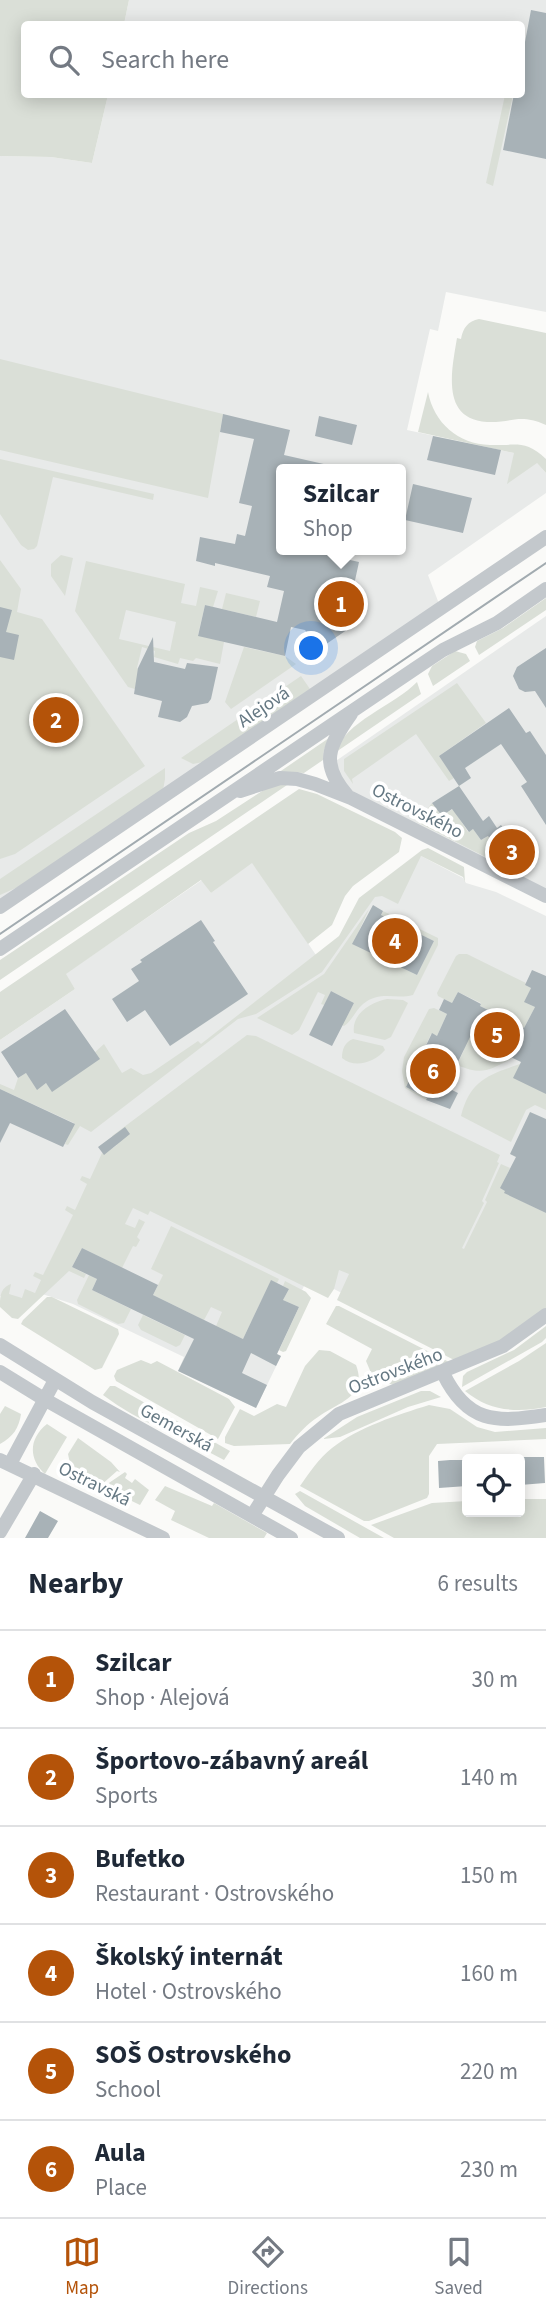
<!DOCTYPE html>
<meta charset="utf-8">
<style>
:root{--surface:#fff;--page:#f2f2f3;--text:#1f2937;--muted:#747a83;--line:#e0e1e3;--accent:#b45309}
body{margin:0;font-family:"Source Sans 3",sans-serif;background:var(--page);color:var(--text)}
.controls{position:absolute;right:21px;bottom:21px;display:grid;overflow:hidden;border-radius:7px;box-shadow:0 4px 18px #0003}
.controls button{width:63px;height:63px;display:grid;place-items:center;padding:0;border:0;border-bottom:2px solid var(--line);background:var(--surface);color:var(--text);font:35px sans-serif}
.you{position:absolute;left:312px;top:649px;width:24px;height:24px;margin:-18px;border:5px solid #fff;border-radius:50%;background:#1a73e8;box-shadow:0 0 0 10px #1a73e833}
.badge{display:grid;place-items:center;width:46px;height:46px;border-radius:50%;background:var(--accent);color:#fff;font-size:23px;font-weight:700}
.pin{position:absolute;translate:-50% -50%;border:4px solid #fff;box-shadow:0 2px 7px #0006}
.popup{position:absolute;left:276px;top:464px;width:130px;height:91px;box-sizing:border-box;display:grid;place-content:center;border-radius:7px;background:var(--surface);filter:drop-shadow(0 2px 5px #0005);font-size:23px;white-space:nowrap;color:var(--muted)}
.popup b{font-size:26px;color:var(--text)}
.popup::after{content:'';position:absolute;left:50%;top:100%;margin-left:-14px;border:14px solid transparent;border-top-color:var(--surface)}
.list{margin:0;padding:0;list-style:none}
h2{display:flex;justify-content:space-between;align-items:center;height:91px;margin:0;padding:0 28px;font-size:30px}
h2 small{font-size:23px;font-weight:400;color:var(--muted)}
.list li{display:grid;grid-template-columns:46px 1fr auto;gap:21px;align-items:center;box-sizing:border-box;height:98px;padding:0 28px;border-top:2px solid var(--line)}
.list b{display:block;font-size:26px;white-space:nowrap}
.list p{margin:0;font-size:23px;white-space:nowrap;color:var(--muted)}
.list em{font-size:23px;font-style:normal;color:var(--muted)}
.icon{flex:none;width:38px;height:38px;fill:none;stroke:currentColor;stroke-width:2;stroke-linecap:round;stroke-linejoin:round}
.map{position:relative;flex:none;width:546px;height:1538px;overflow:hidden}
.search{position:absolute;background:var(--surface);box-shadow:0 4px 18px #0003;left:21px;right:21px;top:21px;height:77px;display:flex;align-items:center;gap:18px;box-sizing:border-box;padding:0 24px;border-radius:7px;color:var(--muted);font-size:26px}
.sheet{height:679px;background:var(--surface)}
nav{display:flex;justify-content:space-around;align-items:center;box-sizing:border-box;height:98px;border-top:2px solid var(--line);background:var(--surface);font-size:19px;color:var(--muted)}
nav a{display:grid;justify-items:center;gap:4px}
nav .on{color:var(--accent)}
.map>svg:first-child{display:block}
.built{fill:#e8eae9;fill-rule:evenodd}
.green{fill:#dadfd7;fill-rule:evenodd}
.building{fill:#a8b2b7}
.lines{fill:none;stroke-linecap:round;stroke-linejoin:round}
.minor{stroke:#c3c8cc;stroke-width:14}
.tram{stroke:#a2abb0;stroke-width:2}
.labels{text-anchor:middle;stroke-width:7;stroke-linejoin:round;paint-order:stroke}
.street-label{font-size:19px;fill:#657883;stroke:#fff}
</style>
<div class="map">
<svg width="546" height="1538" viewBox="0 0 546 1538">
<rect width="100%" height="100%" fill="#fafaf8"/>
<!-- built -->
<path class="built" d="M129,0H546V312L446,292L438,331L430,329L407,430L532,457L546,473V493L428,575L441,609L0,907V156L51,157L92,163L108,95L522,94V24H124ZM282,469H400V550H282Z
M546,616V896L348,796L330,765Z
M421,856L463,878L466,883L496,892L546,916V1269L440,1343L334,1289L307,1280L302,1290L306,1292L277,1354L281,1356L256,1408L178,1371L184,1357L73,1304L36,1292L32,1300L0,1296V1040L75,989L65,974L202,880L211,893L252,862L316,955L344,934L362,896Z"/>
<!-- green -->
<path class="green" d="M0,0H129L124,24H24V94L108,95L92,163L51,157L0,156Z
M505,95H513L493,186L486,183Z
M479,319L546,333V425C519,413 512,423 487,422C440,419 452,369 457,338L461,339C463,328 468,321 479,319Z
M0,359L223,414L208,498L0,450Z
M428,392C434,423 458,444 490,445C515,446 525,439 546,459V473L537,463L507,484L514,453L418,432Z
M0,459L154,494L153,500L53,477L37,546L34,549L28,550L21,545L0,514Z
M61,555L73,558L65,596L51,576V564Z
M0,560L21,589L17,612L42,619L145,766L15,854L0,859Z
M86,561L185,584L181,603L196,606L200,587L218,591L213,607L205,605L198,635L224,642L220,664L196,658L193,661L180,658L178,664L154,657L155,651L142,647L137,668L139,669L135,689L128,687L75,611ZM126,610L176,622L170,651L119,639Z
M226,593L260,601L256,617L222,609Z
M546,598V610L479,655L475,647L477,641L503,628Z
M244,647L285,656L296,664L231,709L225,702Z
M455,651L466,654L470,661L433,686L428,674L432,666Z
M301,676L310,689L203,762L193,764L181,758Z
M417,682L421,694L336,752C343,723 396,704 417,682Z
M457,683L486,723L439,756L454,778L449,781L416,734L352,779L353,784L344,771V759Z
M329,738L324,750L323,760L304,773L288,772L275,775Z
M165,768V779L163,790L18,887L0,895V879Z
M290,783L0,980V960L15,950L189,833L216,821L270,786Z
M299,789L317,794L395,832L402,838L399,852L353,886L345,896L332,925L308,944L252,863L211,893L201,880L66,974L75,989L0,1040V992Z
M432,803L442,816L453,809L468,832L473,829L481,840L488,836L496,848L501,844L511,861L518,867L509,869L417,822Z
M428,848L464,867L465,882L463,877L421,856L398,904L382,896L375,897L322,972L256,1014L238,1019L91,1132L80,1126L68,1145L65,1144L74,1123L0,1089V1084L14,1090L18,1078L26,1073L37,1089L46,1083L52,1091L104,1044L122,1073L131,1068L143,1075L151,1073L198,1041L201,1044L339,936L359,898L422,850Z
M369,909L353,944L417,975L434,941L381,915L383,911L438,938V945L413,995C395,1000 381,990 363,1004C355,1011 352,1021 344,1026L342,1025L354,1003L331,991L324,1005L321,1004L325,995L318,992L299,1030L292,1035L257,1018L324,974Z
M459,954H467L526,983L525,985L531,988L525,1002L535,1007L524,1028L480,1006L481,1003L458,992L452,1003L438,996L437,993L456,956Z
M387,999L403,1000L408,1003L391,1037L385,1040L354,1033C351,1014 371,1002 387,999Z
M434,1008L447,1014L437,1036L431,1034L406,1087L427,1098L426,1100L405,1088L402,1071L404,1057L429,1009Z
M247,1035L256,1036L500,1155L497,1162L499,1163L482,1201L484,1203L462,1248L464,1249L487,1202L485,1200L501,1164L510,1168L505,1179L510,1182L505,1193L546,1213V1309L503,1340L456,1361L337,1300L349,1274L339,1270L334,1289L328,1298L150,1211L148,1215L133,1208L125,1224L135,1228L139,1219L145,1222L137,1237L140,1240L136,1247L133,1246L122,1268L82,1248L72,1267L86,1274L84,1278L69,1271L18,1319L12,1318L0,1307C0,1297 0,1288 11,1284L9,1294L22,1298L25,1289L35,1293L41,1280L33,1276L35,1272L43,1275L73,1215L65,1210L67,1206L75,1210L87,1184L80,1180L82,1176L90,1179L102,1153L104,1154L117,1145L112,1136Z
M466,1035L513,1058C489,1070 483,1076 457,1065L464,1050Z
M353,1039L383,1046L385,1050C375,1062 355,1069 342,1058C342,1049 345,1042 353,1039Z
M520,1064L546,1094V1110L535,1105L526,1110L511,1142L461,1116C470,1080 488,1075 520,1064Z
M171,1226L279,1279L277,1283L271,1281L243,1339L216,1326L222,1312L211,1307L204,1320L153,1295L163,1275L151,1269Z
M89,1275L97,1279L92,1290L131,1309L124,1323L118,1324L78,1304L77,1300Z
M285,1281L306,1292L311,1298L286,1351L283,1352L279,1350L299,1307L283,1300L289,1289L283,1286Z
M47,1297H52L118,1329L119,1334L102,1368L95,1370L21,1324L23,1320Z
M336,1306H339L451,1363L394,1385L374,1380L366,1361L372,1349L326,1324Z
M143,1315L185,1335L180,1345L176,1347L141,1330L138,1325Z
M546,1326V1338L542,1342L462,1387L463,1376L467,1372L514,1350Z
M546,1343V1407C516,1413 489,1411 465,1391L519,1361Z
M319,1350L330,1351L356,1365C368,1397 339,1402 318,1417C307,1424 298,1434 290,1444L234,1446L225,1443V1437L240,1409L254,1416L277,1404L286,1407L305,1366Z
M141,1360L151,1364L157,1361L229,1399L235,1407L218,1439L116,1381L114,1376L117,1370Z
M110,1386H115L230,1451L224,1460C184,1438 140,1423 103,1395Z
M421,1391H430L441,1397L408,1407L340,1437L323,1439L357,1417Z
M429,1405L450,1409L477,1427L495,1432L546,1428V1439L437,1444L429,1456V1494L427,1498L369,1521H364L300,1486C310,1472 319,1458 332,1448C359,1427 397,1415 429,1405Z
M5,1406L21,1414C19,1428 13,1437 0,1444V1414Z
M47,1424L67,1437L45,1474C28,1459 29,1438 47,1424Z
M78,1438L111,1462L120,1472L117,1471L100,1486L72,1473L68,1454Z
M125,1472L127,1474L125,1478L132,1483L135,1479L149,1490L140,1505L103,1487Z
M165,1486L212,1506L214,1503L267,1533L264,1538H209L171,1520L175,1511L155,1500Z
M300,1491L384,1538H360L305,1506L295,1494Z
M520,1499H546V1538H394L371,1525L432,1503L467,1501V1512H520Z"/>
<!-- building -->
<path class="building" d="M531,10L546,13V159L503,150L514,94H522V58Z
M223,414L290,430L284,455L328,465L327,469H282V550H305L359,562L354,585H356L353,597L360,602L354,625L319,649L305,630L291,627L285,656L198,636L205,605L277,622L284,591L267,587L270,576L215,563V566L196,561L200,537L235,544L237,534L245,536L252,506L239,503L254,439L220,432Z
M319,416L357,425L352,445L315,436Z
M433,436L501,450L495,475L427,460Z
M413,484L472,498L463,533L405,520Z
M0,607L12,610L6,632L19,635L14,660L0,657Z
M153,637L154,662L185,669L187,663L218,667L211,699L208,703L192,706L187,717L180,722L158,717L162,701L134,694L138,668Z
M546,648V708L535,691L525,692L519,689L513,676L517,667Z
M509,708L526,733L530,731L546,755V825L521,786L527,782L501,744L465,768L471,778L459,786L439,756Z
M459,786L483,821L489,816L497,828L501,825L521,854L511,861L500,845L496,848L488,836L481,840L473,829L469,832L452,809L442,816L432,803Z
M373,905L383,911L381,915L434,941L417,975L352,944Z
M201,920L215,941L213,942L248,994L170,1046L145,1010L127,1022L112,999L139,981L131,969L142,962L140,960Z
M532,970L546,976V1094L513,1078L521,1062L470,1037L446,1087L458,1093L450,1109L426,1100L427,1098L406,1087L432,1033L437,1036L447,1014L439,1010L444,999L452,1003L458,992L481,1004L480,1006L524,1028L535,1007L524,1002L531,988L525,985Z
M331,991L354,1003L332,1046L309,1035Z
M65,1009L100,1059L52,1092L46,1083L37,1090L26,1073L18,1078L1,1052Z
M0,1089L75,1124L63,1147L10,1123L0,1143Z
M530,1112L546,1119V1213L504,1193L505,1191L500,1188L516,1157L510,1154Z
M125,1127L130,1134L104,1155L98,1147Z
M82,1248L158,1285L153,1295L243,1339L271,1280L289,1289L283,1300L299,1307L277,1354L281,1356L276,1366L251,1353L242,1373L267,1385L256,1408L178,1371L194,1339L92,1290L97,1279L72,1267Z
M520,1457H544L545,1483L520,1485Z
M450,1460H467V1486L439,1488L438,1461Z
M40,1511L58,1521L48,1538H25Z"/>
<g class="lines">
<!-- minor -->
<path class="minor" d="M240,791L280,778L297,779L315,784L351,798L546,896
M347,795C320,764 328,746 351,714
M0,907L546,537
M0,949L416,668L443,650L497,623L546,589
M0,1345L92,1402L338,1538
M0,1372L44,1399L291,1538
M443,1373C467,1423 495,1423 546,1415
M0,1460L163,1538
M10,1464L55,1380
M252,1516L278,1475L299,1447L339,1414L503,1346L546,1315
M0,1532L34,1474"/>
<!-- tram -->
<path class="tram" d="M0,934L546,563"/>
</g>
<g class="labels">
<!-- street labels -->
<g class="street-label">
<text transform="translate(263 706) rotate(-34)" y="7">Alejová</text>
<text transform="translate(418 810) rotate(27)" y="7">Ostrovského</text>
<text transform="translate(395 1370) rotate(-21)" y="7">Ostrovského</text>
<text transform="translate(177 1427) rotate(29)" y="7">Gemerská</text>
<text transform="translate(95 1483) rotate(26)" y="7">Ostravská</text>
</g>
</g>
</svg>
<div class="controls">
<button><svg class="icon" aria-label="locate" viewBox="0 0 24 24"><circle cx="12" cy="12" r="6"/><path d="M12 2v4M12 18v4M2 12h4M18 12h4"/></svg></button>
</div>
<div class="you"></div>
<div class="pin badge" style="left:341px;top:604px">1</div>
<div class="popup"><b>Szilcar</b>Shop</div>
<div class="pin badge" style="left:56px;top:720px">2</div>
<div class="pin badge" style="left:512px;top:852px">3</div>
<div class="pin badge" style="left:395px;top:941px">4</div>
<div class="pin badge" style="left:497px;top:1035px">5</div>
<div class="pin badge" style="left:433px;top:1071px">6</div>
<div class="search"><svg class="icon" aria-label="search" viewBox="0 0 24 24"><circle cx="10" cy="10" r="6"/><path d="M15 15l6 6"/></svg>Search here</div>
</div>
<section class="sheet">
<h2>Nearby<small>6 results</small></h2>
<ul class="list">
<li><span class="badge">1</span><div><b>Szilcar</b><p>Shop · Alejová</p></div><em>30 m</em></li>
<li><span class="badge">2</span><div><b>Športovo-zábavný areál</b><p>Sports</p></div><em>140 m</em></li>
<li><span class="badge">3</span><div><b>Bufetko</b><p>Restaurant · Ostrovského</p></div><em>150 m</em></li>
<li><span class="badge">4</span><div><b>Školský internát</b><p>Hotel · Ostrovského</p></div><em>160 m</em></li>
<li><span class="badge">5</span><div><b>SOŠ Ostrovského</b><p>School</p></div><em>220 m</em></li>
<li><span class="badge">6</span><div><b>Aula</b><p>Place</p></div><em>230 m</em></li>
</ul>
</section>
<nav>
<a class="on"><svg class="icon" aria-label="map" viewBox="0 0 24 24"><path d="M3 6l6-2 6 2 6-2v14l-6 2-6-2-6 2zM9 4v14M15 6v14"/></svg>Map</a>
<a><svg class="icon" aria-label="directions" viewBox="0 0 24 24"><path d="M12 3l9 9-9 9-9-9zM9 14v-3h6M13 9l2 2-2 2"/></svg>Directions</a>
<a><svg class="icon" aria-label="saved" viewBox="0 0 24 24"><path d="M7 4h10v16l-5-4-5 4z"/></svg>Saved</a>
</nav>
